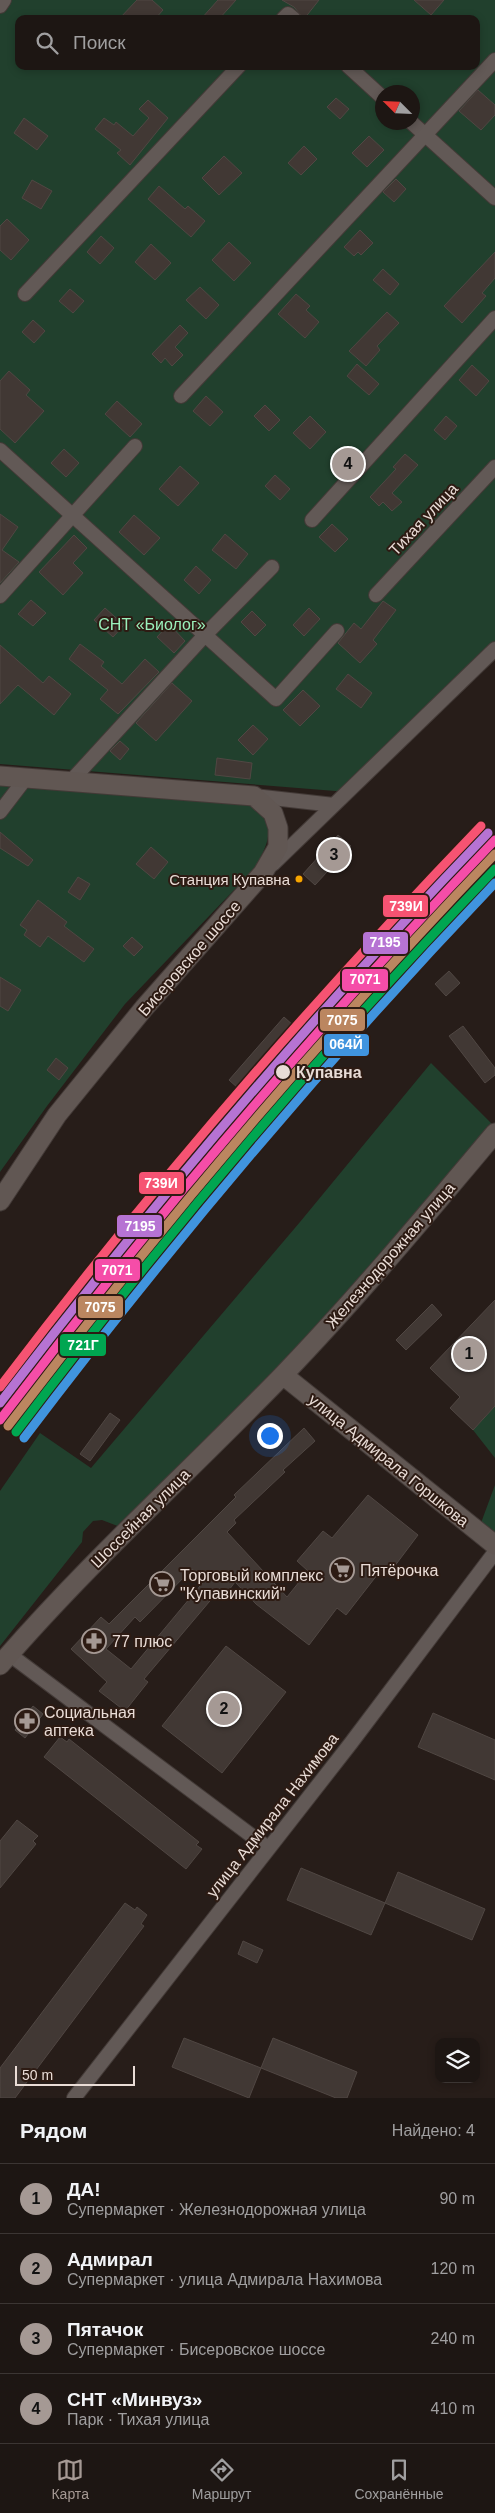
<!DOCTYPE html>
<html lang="ru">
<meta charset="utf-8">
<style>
:root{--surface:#1d1613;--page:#2a2321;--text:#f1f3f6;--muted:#a09fa0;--line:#3b3533;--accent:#a59994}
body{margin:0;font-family:Helvetica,sans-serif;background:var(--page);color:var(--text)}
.controls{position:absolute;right:15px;bottom:15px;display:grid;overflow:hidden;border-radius:10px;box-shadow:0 2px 8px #0003}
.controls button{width:45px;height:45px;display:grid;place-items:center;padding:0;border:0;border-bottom:1px solid var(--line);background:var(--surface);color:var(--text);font:25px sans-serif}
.compass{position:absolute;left:375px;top:85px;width:45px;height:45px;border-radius:50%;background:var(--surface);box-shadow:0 2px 8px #0003;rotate:294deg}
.scale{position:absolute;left:15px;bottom:12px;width:120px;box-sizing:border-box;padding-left:5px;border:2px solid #e9dcd6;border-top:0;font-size:14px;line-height:18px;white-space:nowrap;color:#e9dcd6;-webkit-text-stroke:4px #2d1b13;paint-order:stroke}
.you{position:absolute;left:269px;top:1435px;width:18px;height:18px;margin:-12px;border:4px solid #fff;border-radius:50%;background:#1a73e8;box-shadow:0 0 0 8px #1a73e833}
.badge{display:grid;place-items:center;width:32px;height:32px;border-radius:50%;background:var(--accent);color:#111;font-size:16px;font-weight:700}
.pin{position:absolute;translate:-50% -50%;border:2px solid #fff;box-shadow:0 1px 5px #0006}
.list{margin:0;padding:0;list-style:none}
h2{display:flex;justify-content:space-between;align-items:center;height:65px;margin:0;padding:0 20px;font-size:21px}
h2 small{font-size:16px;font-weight:400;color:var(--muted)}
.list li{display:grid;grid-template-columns:32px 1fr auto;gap:15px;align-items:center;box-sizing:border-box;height:70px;padding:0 20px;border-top:1px solid var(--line)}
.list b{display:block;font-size:19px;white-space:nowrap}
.list p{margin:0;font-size:16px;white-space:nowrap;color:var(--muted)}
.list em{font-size:16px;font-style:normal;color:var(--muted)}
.icon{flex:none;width:28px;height:28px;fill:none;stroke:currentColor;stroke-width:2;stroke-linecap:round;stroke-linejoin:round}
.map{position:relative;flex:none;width:495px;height:2098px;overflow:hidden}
.search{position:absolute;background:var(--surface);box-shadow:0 2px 8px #0003;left:15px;right:15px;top:15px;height:55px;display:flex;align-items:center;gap:12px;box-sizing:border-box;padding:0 18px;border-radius:10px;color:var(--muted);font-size:19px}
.sheet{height:345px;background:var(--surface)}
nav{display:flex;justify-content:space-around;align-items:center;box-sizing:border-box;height:70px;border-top:1px solid var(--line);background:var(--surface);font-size:14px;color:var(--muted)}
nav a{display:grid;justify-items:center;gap:2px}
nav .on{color:var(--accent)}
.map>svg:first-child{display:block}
.green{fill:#21402d;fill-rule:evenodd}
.building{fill:#413834;stroke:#504743;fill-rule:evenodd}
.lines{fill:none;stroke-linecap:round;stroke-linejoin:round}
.street-casing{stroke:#433a37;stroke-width:16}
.secondary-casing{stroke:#433a37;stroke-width:21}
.street{stroke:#625956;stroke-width:14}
.secondary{stroke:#615753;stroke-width:19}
.rail-1-casing{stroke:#2d1b13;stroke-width:12}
.rail-2-casing{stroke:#2d1b13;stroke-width:12}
.rail-3-casing{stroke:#2d1b13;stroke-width:12}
.rail-4-casing{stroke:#2d1b13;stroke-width:12}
.rail-5-casing{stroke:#2d1b13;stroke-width:12}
.rail-6-casing{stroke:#2d1b13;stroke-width:12}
.rail-1{stroke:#f54da8;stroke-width:9}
.rail-2{stroke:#bb8660;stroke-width:9}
.rail-3{stroke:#b673d3;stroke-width:9}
.rail-4{stroke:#00a651;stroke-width:9}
.rail-5{stroke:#f65372;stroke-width:9}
.rail-6{stroke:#4094de;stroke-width:9}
.bus-dot{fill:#f7a600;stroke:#2d1b13;stroke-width:2}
.stop-dot{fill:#e9dcd6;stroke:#2d1b13;stroke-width:2}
.labels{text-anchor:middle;stroke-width:4;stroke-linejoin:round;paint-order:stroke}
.bus-label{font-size:15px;fill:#e9dcd6;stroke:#2d1b13;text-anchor:end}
.street-label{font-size:16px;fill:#e9dcd6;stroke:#2d1b13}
.park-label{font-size:16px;fill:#9af0bb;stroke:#2d1b13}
.stop-label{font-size:16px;font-weight:bold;fill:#e9dcd6;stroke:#2d1b13;text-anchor:start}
.poi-label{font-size:16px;fill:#e9dcd6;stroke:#2d1b13;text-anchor:start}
.line-badge{stroke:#2d1b13;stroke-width:2}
.badge-label{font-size:14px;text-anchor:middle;font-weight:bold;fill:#fff}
</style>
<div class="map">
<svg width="495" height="2098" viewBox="0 0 495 2098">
<rect width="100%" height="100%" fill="#271d19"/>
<!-- green -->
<path class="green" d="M0,0H495V649L348,792L0,764ZM19,19H476V66H19ZM382,92H412V122H382Z
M0,785L250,805C279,825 268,843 255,868L125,1004L47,1106L0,1172Z
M431,1063L495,1127V1133L128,1530L102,1520L93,1521L83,1532L82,1542L0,1646V1491L40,1433L91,1468L300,1222Z
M495,1406V1458L473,1430Z
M495,1485V1544L478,1531Z"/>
<!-- building -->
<path class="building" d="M137,0H152L163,10L155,19H119Z
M218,0H236L219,19H201Z
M282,0H319L304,19L294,7Z
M414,0H444L431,15Z
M478,90L495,105V115L481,130L459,111Z
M336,98L349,109L340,119L327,107Z
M148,100L168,118L130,165L117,153L121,150L95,129L104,118L114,125L116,122L133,136L149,118L139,109Z
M24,118L48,136L37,150L14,133Z
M369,136L384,150L367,167L352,153Z
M304,146L317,159L301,175L288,163Z
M224,156L242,173L219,195L202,178Z
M396,179L406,189L394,202L383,192Z
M32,180L52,191L41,209L22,198Z
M159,186L185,209L188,206L205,221L191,237L148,199Z
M7,219L29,240L11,260L0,250V226Z
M360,230L373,243L361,255L358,252L354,256L344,247Z
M101,236L114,248L100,264L87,252Z
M229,242L251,263L234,281L212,260Z
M151,244L171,263L155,280L135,262Z
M495,252V278L482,293L486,296L462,323L444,306Z
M383,269L399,284L390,295L373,280Z
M200,287L219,305L206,319L186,300Z
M70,289L84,301L73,313L59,301Z
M296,294L310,306L306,310L319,322L305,338L278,314Z
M387,312L399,323L377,346L380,350L366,366L349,351Z
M33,320L45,331L34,343L22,332Z
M180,325L188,333L175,347L183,355L172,366L165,358L161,363L152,354Z
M357,364L379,384L369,395L347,376Z
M472,365L489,381L476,396L459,380Z
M9,371L30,390L26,395L44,411L15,443L0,429V381Z
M206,396L223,412L210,426L193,411Z
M117,401L142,424L130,437L105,414Z
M265,405L280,420L269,431L254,416Z
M310,416L326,432L310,449L293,433Z
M446,416L457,426L445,440L434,430Z
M64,449L79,463L66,477L51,463Z
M405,454L418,465L392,493L402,502L392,511L383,502L379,506L370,497L396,469L393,467Z
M180,466L199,483L178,506L159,489Z
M275,475L290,489L280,500L265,486Z
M0,514L18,527L2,550L19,562L0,583Z
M134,515L160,538L144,555L119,532Z
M332,524L348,539L335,552L319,537Z
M225,534L248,554L236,569L212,550Z
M74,535L87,548L73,563L83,573L63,595L39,572Z
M196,566L211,580L199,594L184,580Z
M31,600L46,613L33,626L18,614Z
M383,601L396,610L373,640L377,644L360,663L338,643L354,623L361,629Z
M105,608L124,625L113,637L94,620Z
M309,608L320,619L304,636L293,625Z
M252,611L266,625L255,636L241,622Z
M169,624L185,641L174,653L157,637Z
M80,644L104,662L101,666L122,684L145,659L159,672L118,714L100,699L108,690L69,659Z
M0,645L43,683L49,676L71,694L54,715L18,685L0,704Z
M348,674L372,693L361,708L336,689Z
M172,683L192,701L156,741L136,723Z
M303,690L320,706L300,726L283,710Z
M253,725L268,739L253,755L238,740Z
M120,741L129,749L120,760L110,751Z
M217,758L252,763L250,779L215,775Z
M0,832L33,860L28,866L0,848Z
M338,835L351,846L315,885L303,874Z
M151,847L168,862L154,879L136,864Z
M78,877L90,884L80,900L68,892Z
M38,900L67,922L64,926L94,949L84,962L48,936L40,947L24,935L27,930L20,925Z
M132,937L143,947L134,956L123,946Z
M449,971L460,983L446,996L435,984Z
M0,977L21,990L8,1011L0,1006Z
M284,1017L294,1026L239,1089L229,1080Z
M463,1026L495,1068V1075L485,1083L449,1036Z
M56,1058L68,1068L59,1080L47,1070Z
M495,1300V1406L473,1430L450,1408L460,1397L430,1368Z
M432,1304L442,1315L406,1350L396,1340Z
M110,1413L120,1420L90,1461L80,1454Z
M304,1428L315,1441L283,1470L285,1472L234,1520L236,1523L227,1532L287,1597L308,1571L297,1561L323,1531L332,1538L368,1495L418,1535L388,1575L381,1570L346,1615L337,1608L309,1645L256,1604L235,1582L226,1594L220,1589L144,1679L148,1682L125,1711L99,1691L107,1682L71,1649L101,1617L109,1624L236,1497L234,1495ZM192,1569L205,1580L131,1669L106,1649L135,1617L140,1622Z
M226,1646L286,1692L222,1773L162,1726Z
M33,1706L43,1714L25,1738L15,1730Z
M433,1713L495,1740V1780L418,1747Z
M60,1737L67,1742L69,1739L199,1842L196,1845L202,1849L186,1869L44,1757Z
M17,1820L38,1836L33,1841L36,1844L0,1888V1841Z
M301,1868L385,1903L371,1935L287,1900Z
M398,1872L485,1909L472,1940L385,1903Z
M125,1903L135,1910L137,1907L147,1915L141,1924L144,1926L15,2098H0V2068Z
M243,1941L263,1950L257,1963L238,1954Z
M184,2038L261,2068L249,2098L172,2067Z
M273,2038L357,2072L347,2098H336L261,2068Z"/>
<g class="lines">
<defs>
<path id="street" d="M0,6L4,0
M283,19L288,14L294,19
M348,66L382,97
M411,122L495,198
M25,294L239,66
M181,396L495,60
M0,450L276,699L337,631
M312,520L495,318
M376,595L495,467
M0,596L135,446
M71,781L205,635L272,567
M254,796L334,805
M0,812L26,778
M273,864L495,649
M9,1654L268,1848
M74,2098L351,1743L495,1552"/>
<path id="secondary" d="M0,776L254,796L273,813L278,828V847L263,873L144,1008L57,1115L0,1201
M283,1375L495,1545
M0,1665C88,1563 189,1472 283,1375C357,1298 426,1215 495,1133"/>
</defs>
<!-- street casing -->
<use href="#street" class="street-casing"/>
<!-- secondary casing -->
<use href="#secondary" class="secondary-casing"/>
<!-- street -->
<use href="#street" class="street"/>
<!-- secondary -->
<use href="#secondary" class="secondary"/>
<defs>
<path id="rail-1" d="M0,1420C154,1217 319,1024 495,840"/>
<path id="rail-2" d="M8,1426C160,1226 321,1036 495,854"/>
<path id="rail-3" d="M0,1403C152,1204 314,1014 488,833"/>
<path id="rail-4" d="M16,1432C165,1235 324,1047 495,869"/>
<path id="rail-5" d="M0,1387C149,1190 310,1004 481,826"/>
<path id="rail-6" d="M24,1438C171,1244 327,1059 495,883"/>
</defs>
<!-- rail-1 casing -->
<use href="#rail-1" class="rail-1-casing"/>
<!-- rail-2 casing -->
<use href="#rail-2" class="rail-2-casing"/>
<!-- rail-3 casing -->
<use href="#rail-3" class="rail-3-casing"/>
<!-- rail-4 casing -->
<use href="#rail-4" class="rail-4-casing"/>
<!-- rail-5 casing -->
<use href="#rail-5" class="rail-5-casing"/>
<!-- rail-6 casing -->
<use href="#rail-6" class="rail-6-casing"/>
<!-- rail-1 -->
<use href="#rail-1" class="rail-1"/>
<!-- rail-2 -->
<use href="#rail-2" class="rail-2"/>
<!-- rail-3 -->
<use href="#rail-3" class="rail-3"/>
<!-- rail-4 -->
<use href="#rail-4" class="rail-4"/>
<!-- rail-5 -->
<use href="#rail-5" class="rail-5"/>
<!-- rail-6 -->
<use href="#rail-6" class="rail-6"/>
</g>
<!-- icons -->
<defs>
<symbol id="supermarket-ring" viewBox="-11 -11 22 22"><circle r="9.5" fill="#2d1b13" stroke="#a59994" stroke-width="1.5"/><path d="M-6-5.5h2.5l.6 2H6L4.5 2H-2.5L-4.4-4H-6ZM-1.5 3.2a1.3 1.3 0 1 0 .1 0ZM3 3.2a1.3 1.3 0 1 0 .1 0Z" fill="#a59994"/></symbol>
<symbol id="pharmacy-ring" viewBox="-11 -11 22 22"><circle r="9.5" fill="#2d1b13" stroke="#a59994" stroke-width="1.5"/><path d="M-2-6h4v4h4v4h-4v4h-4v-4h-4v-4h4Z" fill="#a59994"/></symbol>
</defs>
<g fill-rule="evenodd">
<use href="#supermarket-ring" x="328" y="1556" width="28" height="28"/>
<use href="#supermarket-ring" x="148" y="1570" width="28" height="28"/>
<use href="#pharmacy-ring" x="80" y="1627" width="28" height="28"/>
<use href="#pharmacy-ring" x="13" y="1707" width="28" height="28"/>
</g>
<!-- markers -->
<circle class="bus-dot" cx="299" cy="879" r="4.5"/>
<circle class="stop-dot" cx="283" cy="1072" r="8"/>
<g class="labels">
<!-- bus labels -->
<g class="bus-label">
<text x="290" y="885">Станция Купавна</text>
</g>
<!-- street labels -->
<g class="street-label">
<text transform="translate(423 519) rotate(-47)" y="6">Тихая улица</text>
<text transform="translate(189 958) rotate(-49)" y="6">Бисеровское шоссе</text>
<text transform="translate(390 1255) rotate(-49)" y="6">Железнодорожная улица</text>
<text transform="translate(389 1460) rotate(39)" y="6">улица Адмирала Горшкова</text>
<text transform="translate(140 1518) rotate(-45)" y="6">Шоссейная улица</text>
<text transform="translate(272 1815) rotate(-52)" y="6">улица Адмирала Нахимова</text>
</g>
<!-- park labels -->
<g class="park-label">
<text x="152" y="630">СНТ «Биолог»</text>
</g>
<!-- stop labels -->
<g class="stop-label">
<text x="296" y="1078">Купавна</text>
</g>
<!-- poi labels -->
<g class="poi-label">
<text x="360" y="1576">Пятёрочка</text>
<text x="180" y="1581">Торговый комплекс<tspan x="180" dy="18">"Купавинский"</tspan></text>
<text x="112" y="1647">77 плюс</text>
<text x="44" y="1718">Социальная<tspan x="44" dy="18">аптека</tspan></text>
</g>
</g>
<g class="line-badge">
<rect x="382" y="894" width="47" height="24" rx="5" fill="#f65372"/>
<rect x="362" y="931" width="47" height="24" rx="5" fill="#b673d3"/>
<rect x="341" y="968" width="48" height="24" rx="5" fill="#f54da8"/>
<rect x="319" y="1008" width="47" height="24" rx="5" fill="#bb8660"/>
<rect x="323" y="1033" width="47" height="24" rx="5" fill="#4094de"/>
<rect x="138" y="1171" width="47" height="24" rx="5" fill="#f65372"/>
<rect x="116" y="1214" width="47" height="24" rx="5" fill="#b673d3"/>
<rect x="94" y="1258" width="47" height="24" rx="5" fill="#f54da8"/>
<rect x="77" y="1295" width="47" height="24" rx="5" fill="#bb8660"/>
<rect x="59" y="1333" width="48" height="24" rx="5" fill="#00a651"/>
</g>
<g class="badge-label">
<text x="406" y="911">739И</text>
<text x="385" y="947">7195</text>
<text x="365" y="984">7071</text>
<text x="342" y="1025">7075</text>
<text x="346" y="1049">064Й</text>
<text x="161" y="1188">739И</text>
<text x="140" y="1231">7195</text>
<text x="117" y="1275">7071</text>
<text x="100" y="1312">7075</text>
<text x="83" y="1350">721Г</text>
</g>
</svg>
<div class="controls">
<button><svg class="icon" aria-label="layers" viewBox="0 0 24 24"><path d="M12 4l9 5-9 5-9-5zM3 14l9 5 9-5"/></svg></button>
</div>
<svg class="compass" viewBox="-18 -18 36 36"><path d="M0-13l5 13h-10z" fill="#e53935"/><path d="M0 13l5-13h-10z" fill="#a09fa0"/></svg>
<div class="scale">50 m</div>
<div class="you"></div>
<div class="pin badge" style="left:469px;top:1354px">1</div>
<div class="pin badge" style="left:224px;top:1709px">2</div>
<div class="pin badge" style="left:334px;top:855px">3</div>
<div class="pin badge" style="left:348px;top:464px">4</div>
<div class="search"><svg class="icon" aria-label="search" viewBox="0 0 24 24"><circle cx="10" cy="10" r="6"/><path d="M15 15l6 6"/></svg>Поиск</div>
</div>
<section class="sheet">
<h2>Рядом<small>Найдено: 4</small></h2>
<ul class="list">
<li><span class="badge">1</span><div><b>ДА!</b><p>Супермаркет · Железнодорожная улица</p></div><em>90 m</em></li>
<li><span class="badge">2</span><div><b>Адмирал</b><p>Супермаркет · улица Адмирала Нахимова</p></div><em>120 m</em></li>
<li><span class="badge">3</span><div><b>Пятачок</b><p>Супермаркет · Бисеровское шоссе</p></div><em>240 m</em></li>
<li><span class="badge">4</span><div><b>СНТ «Минвуз»</b><p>Парк · Тихая улица</p></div><em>410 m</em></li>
</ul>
</section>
<nav>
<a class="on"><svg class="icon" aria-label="map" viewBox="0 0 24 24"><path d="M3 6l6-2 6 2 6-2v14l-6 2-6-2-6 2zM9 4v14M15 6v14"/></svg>Карта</a>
<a><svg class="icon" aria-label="directions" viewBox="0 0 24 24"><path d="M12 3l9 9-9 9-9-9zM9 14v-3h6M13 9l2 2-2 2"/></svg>Маршрут</a>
<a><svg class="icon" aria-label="saved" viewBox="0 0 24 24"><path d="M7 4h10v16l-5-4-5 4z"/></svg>Сохранённые</a>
</nav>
